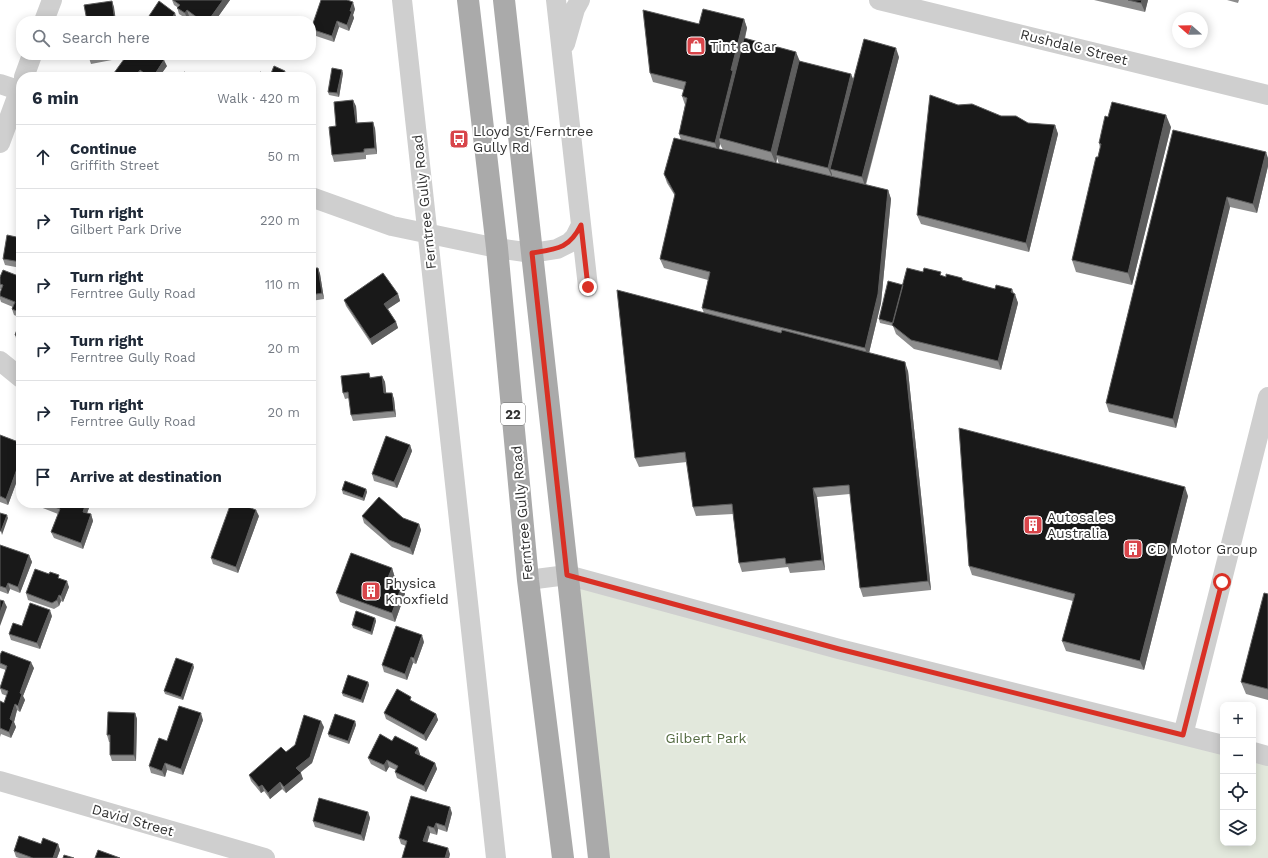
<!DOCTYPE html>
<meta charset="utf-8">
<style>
:root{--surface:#fff;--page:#f2f2f3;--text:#1f2937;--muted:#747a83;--line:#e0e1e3}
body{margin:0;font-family:"Work Sans",sans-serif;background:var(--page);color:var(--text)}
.controls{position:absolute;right:12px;bottom:12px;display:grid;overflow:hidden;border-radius:8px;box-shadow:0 2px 10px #0003}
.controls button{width:36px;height:36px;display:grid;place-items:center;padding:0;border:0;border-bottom:1px solid var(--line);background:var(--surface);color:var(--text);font:20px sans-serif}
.compass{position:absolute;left:1172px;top:12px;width:36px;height:36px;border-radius:50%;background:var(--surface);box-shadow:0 2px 10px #0003;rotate:290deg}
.stop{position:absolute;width:12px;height:12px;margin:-9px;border:3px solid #d93025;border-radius:50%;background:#fff}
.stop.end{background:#d93025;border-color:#fff;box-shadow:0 1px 4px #0008}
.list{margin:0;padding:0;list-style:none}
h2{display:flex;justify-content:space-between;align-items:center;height:52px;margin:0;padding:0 16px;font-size:17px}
h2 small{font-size:13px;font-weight:400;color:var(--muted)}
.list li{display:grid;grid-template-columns:26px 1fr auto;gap:12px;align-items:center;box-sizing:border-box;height:64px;padding:0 16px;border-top:1px solid var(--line)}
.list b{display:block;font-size:15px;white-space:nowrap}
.list p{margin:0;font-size:13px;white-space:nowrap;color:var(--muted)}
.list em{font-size:13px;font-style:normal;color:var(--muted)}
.icon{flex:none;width:22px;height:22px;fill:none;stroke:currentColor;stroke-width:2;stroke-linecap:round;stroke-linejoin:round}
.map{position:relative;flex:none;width:1268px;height:858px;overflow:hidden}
.search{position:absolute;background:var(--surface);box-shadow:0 2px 10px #0003;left:16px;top:16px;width:300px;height:44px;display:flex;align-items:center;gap:10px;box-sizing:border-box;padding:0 14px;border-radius:16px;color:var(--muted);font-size:15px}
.panel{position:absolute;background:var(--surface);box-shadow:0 2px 10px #0003;left:16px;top:72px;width:300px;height:436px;border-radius:16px}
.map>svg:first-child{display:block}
.green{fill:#e2e8dc}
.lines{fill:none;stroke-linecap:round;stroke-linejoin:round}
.street{stroke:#cfcfcf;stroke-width:20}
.primary{stroke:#aaa;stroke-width:22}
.wall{fill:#8c8c8c;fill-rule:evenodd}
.shaded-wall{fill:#5e5e5e}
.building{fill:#191919;stroke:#5e5e5e}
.route{stroke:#d93025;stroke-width:5}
.labels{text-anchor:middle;stroke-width:4;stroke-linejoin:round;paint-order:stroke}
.shield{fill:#fff;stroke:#707070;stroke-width:1}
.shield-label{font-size:13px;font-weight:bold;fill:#323232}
.poi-label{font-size:14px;fill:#323232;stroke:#fff;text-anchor:start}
.street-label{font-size:14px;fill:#323232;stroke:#fff}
.park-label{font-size:14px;fill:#546b42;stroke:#fff}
</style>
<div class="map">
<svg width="1268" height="858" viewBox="0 0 1268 858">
<rect width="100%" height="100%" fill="#fff"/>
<!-- green -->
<path class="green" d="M567,575L1223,745V843H1253V752L1268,755V858H599Z"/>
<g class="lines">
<!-- street -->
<path class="street" d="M402,0L496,858
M556,0L588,287
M879,0L1268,95
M44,21L52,0
M565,44L575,9L580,0
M24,77L32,55
M0,84L21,91
M0,143L21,86
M311,197L392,226L497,248L532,253L557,249L569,243L575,237L581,225
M0,361L21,378
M528,580L567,575L839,649L1223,745
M1183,735L1268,397
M1253,752L1268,756
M0,781L265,858"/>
<!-- primary -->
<path class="primary" d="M468,0L497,248L528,580L563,858
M504,0L599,858"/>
</g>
<!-- wall -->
<path class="wall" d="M172,0H230L215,21H196L189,16L187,19L179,14L177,7L174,5Z
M1094,0H1148L1145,12Z
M1227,0H1239L1238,3Z
M355,9L353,15L354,18L349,31L339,27L334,42L313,35L311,28Z
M744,19L747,28L745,39L800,61L854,80L899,57L866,185L888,190L891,199L881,303L869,353L908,371L931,590L863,597L860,588L850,494L817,497L825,570L790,573L788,567L742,572L739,563L733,514L696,516L693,507L687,462L639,467L635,458L704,313L702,308L708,280L664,268L660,259L675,196L667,183L664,174L681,140L679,134L685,105L682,96L684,90L653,82L650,73L699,24ZM720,144L723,150L719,149ZM777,158L779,164L776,163Z
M88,55H116L117,59L91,64Z
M167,66L159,77H115L114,73Z
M343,73L339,97L329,95L328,92Z
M356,106L357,123L375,128L377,154L366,155V159L334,162L332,155L336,126Z
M1001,116L1028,123L1055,125L1058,134L1029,252L921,224L917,215Z
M1108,117L1171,127L1132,285L1076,272L1072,260L1100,148L1099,143Z
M1173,130L1268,158V166L1257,213L1230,207L1176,428L1109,412L1106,403Z
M21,238V268L5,265L3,259Z
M311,254L314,260L315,268H318L320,274L324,299L311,301Z
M923,272L946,277L962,278L963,281L995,289H1012L1018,303L1001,370L914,349L896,334L893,326L880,323L879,319L903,285Z
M0,277H21V318L14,315L12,309L13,307L1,302L0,299V293L1,290L0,289Z
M398,294L400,301L388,309L396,322L398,328L372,345L346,306L344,300Z
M21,319V340L16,338L15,335Z
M382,376L385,382L386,393H392L394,399L396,417L353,421L351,415L349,398L345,399L343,393L371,377Z
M0,435L21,443V470L8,505L0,502Z
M410,445L412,451L397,488L374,481L372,474Z
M21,486V500L18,493Z
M366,489L367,492L364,501L343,494L342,490Z
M1188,496L1144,670L1066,651L1062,641L1073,601L972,575L969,566Z
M30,503H91L87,513L91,514L93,521L83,549L54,538L51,532L58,514Z
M259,516L238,573L213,564L211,558Z
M362,516L403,518L419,524L421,530L413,555L392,547L364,523Z
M0,545L29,555L32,562L20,593L10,589L8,594L0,591Z
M392,568L395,578L393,582L405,594L395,622L340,602L336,593Z
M60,578L69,587L63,602L61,601L59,606L54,609L28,600L26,593Z
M1268,594V700L1246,694L1241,682Z
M52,616L40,649L11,640L9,634L22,626Z
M375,618L376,621L372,635L353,628L352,625Z
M424,642L416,664L413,663L407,680L384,672L382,665Z
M0,655L34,668L23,696L25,700L20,712L17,710L14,722L16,727L11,738L1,734L0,737V701L4,703L7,696L2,694L0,688V687L6,670L0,668Z
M194,667L183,700L165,694L164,691Z
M368,682L369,685L363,703L343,696L342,693Z
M413,702L436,714L438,720L426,741L386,719L384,713Z
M135,713L137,719L136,761H112L110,755V742H109L107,735Z
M203,720L183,775L167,770L165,777L151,773L149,766L167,741Z
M355,721L356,725L349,744L329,737L328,734Z
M324,727L312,763L300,773L303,779L286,793L282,789L270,799L264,791L261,793L251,781L249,775L286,752Z
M420,754V756L435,763L437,769L426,792L397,778L395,772L396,770L389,767L386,772L371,764L368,758Z
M368,812L370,818L364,841L315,827L313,821Z
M452,813L447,832L438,829L437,835L430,833L427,842L450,854L449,858H402L406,846L401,844L399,838Z
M58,844L60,850L57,858H19L16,857L14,851Z"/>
<!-- shaded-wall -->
<path class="shaded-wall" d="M223,0H230L215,21H208Z
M1142,0H1148L1145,12L1141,3Z
M112,1L114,7L116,21H115Z
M353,2L355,9L353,15L354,18L349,31L347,25L350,11Z
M187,10L189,16L187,19L185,13Z
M175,13L176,16L173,21H170Z
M744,19L747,28L735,77L719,138L720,144L718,152L715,143L731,70Z
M337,21L339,27L334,42L332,36Z
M896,48L899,57L865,186L862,177Z
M796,52L801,64L776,155L777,158L776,164L771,152Z
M164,60L167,66L159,77H153Z
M140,70L142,77H135Z
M342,70L343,73L339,97L337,93Z
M285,71L287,77H282Z
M851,74L855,83L830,169L832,174V177L828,168Z
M353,100L356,106L358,130L356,123Z
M312,114L314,120L311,128V116Z
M1166,115L1171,127L1132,285L1128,273Z
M373,122L375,128L377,154L375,148Z
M1055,125L1058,134L1029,252L1026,243Z
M1266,152L1268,158V166L1257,213L1253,204Z
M888,190L891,199L881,303L868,357L865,348Z
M1227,197L1230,207L1176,428L1173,419Z
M312,254L314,260L316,275L314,268Z
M318,268L320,274L324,299L322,293Z
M1012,289L1014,297L1015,294L1018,303L1001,370L998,361Z
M398,294L400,301L386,310L384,304Z
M396,322L398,328L372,345L370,339Z
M905,362L908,371L931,590L928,581Z
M382,376L385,382L387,400L384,393Z
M392,393L394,399L396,417L394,411Z
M410,445L412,451L397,488L394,482Z
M21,458V470L8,505L6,499Z
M1185,487L1188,496L1144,670L1140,661Z
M813,488L817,497L825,570L822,560Z
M366,489L367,492L364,501L363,498Z
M86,503H91L85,518L83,512Z
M256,510L259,516L238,573L236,567Z
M91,514L93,521L83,549L81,543Z
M7,515L8,518L2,535L1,531Z
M419,524L421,530L413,555L410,548Z
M29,555L32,562L20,593L18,587Z
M392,568L395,578L391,589L387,580Z
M67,581L69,587L63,602L61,596Z
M8,583L10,589L8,594L6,588Z
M402,585L405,594L395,622L392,613Z
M59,595L61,601L59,606L57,600Z
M4,601L7,607L0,626V613Z
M50,610L52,616L40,649L37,643Z
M375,618L376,621L372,635L371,632Z
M422,635L424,642L416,664L414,658Z
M411,657L413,663L407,680L405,674Z
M31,662L34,668L23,696L25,700L20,712L18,706L20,693Z
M193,664L194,667L183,700L181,697Z
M368,682L369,685L363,703L361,700Z
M15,704L17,710L14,722L16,727L11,738L9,732L10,719Z
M135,713L137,719L136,761L134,755Z
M201,713L203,720L183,775L181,769Z
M436,714L438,720L426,741L424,735Z
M321,721L324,727L312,763L298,774L296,768Z
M355,721L356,725L349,744L348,741Z
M418,748L420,754L418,760L415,753Z
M387,760L389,767L386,772L384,765Z
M165,763L167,770L165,777L162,771Z
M435,763L437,769L426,792L424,786Z
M301,773L303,779L286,793L284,787Z
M280,782L282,789L270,799L268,793Z
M262,785L264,791L261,793L259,787Z
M450,807L452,813L447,832L445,826Z
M368,812L370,818L364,841L361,835Z
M436,823L438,829L437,835L434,828Z
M428,826L430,833L426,847L423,841Z
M58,844L60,850L57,858H53Z
M448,848L450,854L449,858H445Z"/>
<!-- building -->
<path class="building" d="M173,0H223L208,21H202L187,10L185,13L177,8L180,5Z
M321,0H347L353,2L350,11H352L347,25L337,21L332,36L311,29Z
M1128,0H1142L1141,3Z
M112,1L115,21H87L84,5Z
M159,1L175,13L170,21H156L149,16Z
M703,9L744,19L731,70L733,71L715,143L679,134L687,98L682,96L686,82L650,73L643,10L699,24Z
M152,19L155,21H150Z
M744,38L796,52L771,152L719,138Z
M864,39L896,48L862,177L830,169Z
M88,55H103L88,57Z
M127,55H157L164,60L153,77H149L140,70L135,77H119L114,73Z
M799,61L851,74L828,168L776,155Z
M274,66L285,71L282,77H258L260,72L270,76Z
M332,68L342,70L337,93L328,92Z
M184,72L198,77H182Z
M930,95L958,105L972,104L1001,116H1016L1028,123L1055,125L1026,243L917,215Z
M353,100L356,123L373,122L375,148L364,149V152L332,155L329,127L336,126L334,102Z
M1112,102L1166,115L1128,273L1072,260L1096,157H1098L1101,144L1099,143L1105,116L1108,117Z
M1173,130L1266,152L1253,204L1227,197L1173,419L1106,403Z
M674,138L888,190L878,294L865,348L702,308L710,272L660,259L675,194L664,174Z
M7,235L21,238V262L3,259Z
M311,254H312L314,268H318L322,293L311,295Z
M907,268L923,272L924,268L941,272L940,275L946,277V274L962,278V280L995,289L996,285L1012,289L1011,292L1015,294L998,361L911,340L892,325Z
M3,270L21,277V313L12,309L15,302L0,296V293L3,285L0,284V277Z
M383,273L398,294L384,304L396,322L370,339L344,300Z
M888,281L903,285L893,323L879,319Z
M617,290L781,333L782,330L905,362L928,581L860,588L849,485L813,488L822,560L786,564L785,558L739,563L732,504L693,507L685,452L635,458Z
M21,319V337L15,335Z
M369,373L370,378L382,376L384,393H392L394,411L351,415L348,392L343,393L341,376Z
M959,428L1185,487L1140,661L1062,641L1075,594L969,566Z
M0,435L21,443V458L6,499L0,496Z
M386,436L410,445L394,482L372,474Z
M345,481L366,489L363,498L342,490Z
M21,486V494L18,493Z
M379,497L403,518L419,524L410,548L389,540L362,516Z
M44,503H86L83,512L91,514L81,543L51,532L60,509Z
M231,503H237L256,510L236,567L211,558Z
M0,513L7,515L1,531H0Z
M0,545L29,555L18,587L8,583L6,588L0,586Z
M351,553L392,568L387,580L402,585L392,613L336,593Z
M35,569L49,574L50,572L59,575L58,578L67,581L61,596L59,595L57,600L52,603L26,593Z
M1264,593L1268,594V689L1241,682Z
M0,600L4,601L0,613Z
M30,603L50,610L37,643L9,634L13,623L22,626Z
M356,611L375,618L371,632L352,625Z
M396,626L422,635L414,658L411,657L405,674L382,665Z
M2,651L31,662L20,693L22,694L18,706L15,704L10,719L13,721L9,732L0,728V701L4,703L8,691L0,688L7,666L0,663V655Z
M176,658L193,664L181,697L164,691Z
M348,675L368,682L361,700L342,693Z
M397,689L411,697L410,700L436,714L424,735L384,713Z
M179,706L201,713L181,769L165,763L162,771L149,766L159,738L167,741Z
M108,712L135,713L134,755H110V735H107Z
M335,714L355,721L348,741L328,734Z
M304,715L321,721L310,757L296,768L301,773L284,787L280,782L268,793L262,785L259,787L249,775L281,747L286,752L295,745Z
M380,734L392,741L395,736L418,748L415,753L435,763L424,786L395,772L398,766L387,760L384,765L368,758Z
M411,796L450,807L445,826L436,823L434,828L428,826L423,841L448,848L445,858H402L407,841L399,838Z
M319,798L368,812L361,835L313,821Z
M19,836L41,844L43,838L58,844L53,858H33L14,851Z
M98,850L120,858H95Z
M64,855L74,858H63Z"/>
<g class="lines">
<!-- route -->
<path class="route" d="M588,287L581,225C569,249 557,249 532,253L567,575L839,649L1183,735L1222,582"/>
</g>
<!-- icons -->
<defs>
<symbol id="shop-square" viewBox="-11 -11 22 22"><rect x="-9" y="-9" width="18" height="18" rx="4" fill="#d8454a" stroke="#fff"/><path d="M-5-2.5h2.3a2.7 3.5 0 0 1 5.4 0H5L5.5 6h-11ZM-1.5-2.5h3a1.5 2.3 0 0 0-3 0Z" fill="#fff"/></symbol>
<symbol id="bus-square" viewBox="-11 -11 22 22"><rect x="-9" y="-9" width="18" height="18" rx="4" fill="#d8454a" stroke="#fff"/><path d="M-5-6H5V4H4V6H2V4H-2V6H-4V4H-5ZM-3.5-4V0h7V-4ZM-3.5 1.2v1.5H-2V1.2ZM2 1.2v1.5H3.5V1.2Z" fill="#fff"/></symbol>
<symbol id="building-square" viewBox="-11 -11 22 22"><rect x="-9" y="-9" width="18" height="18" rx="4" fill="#d8454a" stroke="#fff"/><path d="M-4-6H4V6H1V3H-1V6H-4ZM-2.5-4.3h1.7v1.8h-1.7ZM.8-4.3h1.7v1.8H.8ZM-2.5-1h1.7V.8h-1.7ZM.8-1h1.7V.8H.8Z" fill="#fff"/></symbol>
</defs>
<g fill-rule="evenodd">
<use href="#shop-square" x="685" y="35" width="22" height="22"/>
<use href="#bus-square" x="448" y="128" width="22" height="22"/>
<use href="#building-square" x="1022" y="514" width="22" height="22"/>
<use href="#building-square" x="1122" y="538" width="22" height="22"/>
<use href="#building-square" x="360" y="580" width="22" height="22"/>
</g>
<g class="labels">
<!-- shield labels -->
<rect class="shield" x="501" y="403" width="24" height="22" rx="3"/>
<g class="shield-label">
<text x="513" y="419">22</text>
</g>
<!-- poi labels -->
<g class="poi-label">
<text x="710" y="51">Tint a Car</text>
<text x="473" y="136">Lloyd St/Ferntree<tspan x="473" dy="16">Gully Rd</tspan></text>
<text x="1047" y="522">Autosales<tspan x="1047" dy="16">Australia</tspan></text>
<text x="1147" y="554">CD Motor Group</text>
<text x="385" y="588">Physica<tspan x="385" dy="16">Knoxfield</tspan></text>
</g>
<!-- street labels -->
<g class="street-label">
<text transform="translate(1074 47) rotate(14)" y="5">Rushdale Street</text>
<text transform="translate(424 202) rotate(-96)" y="5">Ferntree Gully Road</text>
<text transform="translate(522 513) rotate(-95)" y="5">Ferntree Gully Road</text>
<text transform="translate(133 820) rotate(16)" y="5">David Street</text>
</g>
<!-- park labels -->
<g class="park-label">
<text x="706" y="743">Gilbert Park</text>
</g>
</g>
</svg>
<div class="controls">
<button>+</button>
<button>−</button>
<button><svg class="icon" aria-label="locate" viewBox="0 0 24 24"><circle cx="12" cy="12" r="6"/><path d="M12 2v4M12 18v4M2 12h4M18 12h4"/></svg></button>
<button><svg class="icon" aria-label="layers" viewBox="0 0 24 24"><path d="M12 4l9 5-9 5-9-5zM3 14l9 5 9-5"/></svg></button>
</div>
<svg class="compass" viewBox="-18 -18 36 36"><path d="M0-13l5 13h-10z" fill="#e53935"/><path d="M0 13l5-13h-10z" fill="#747a83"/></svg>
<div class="stop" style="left:1222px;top:582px"></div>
<div class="stop end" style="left:588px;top:287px"></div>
<div class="search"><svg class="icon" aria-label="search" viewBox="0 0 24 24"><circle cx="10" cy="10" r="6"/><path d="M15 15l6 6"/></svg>Search here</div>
<section class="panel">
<h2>6 min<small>Walk · 420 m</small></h2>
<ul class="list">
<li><svg class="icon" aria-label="ahead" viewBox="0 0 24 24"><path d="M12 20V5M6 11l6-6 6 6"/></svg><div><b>Continue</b><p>Griffith Street</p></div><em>50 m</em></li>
<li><svg class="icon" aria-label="right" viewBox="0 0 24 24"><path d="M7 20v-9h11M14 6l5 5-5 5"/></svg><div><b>Turn right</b><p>Gilbert Park Drive</p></div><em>220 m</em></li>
<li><svg class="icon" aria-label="right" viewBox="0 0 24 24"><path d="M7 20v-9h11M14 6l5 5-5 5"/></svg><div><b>Turn right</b><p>Ferntree Gully Road</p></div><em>110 m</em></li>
<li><svg class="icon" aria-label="right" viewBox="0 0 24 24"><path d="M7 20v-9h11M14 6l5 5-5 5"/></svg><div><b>Turn right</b><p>Ferntree Gully Road</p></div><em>20 m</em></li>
<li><svg class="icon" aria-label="right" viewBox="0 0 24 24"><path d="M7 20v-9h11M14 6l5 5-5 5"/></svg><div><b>Turn right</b><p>Ferntree Gully Road</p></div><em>20 m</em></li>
<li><svg class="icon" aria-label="arrive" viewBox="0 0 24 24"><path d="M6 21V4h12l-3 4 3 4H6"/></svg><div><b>Arrive at destination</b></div></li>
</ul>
</section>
</div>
